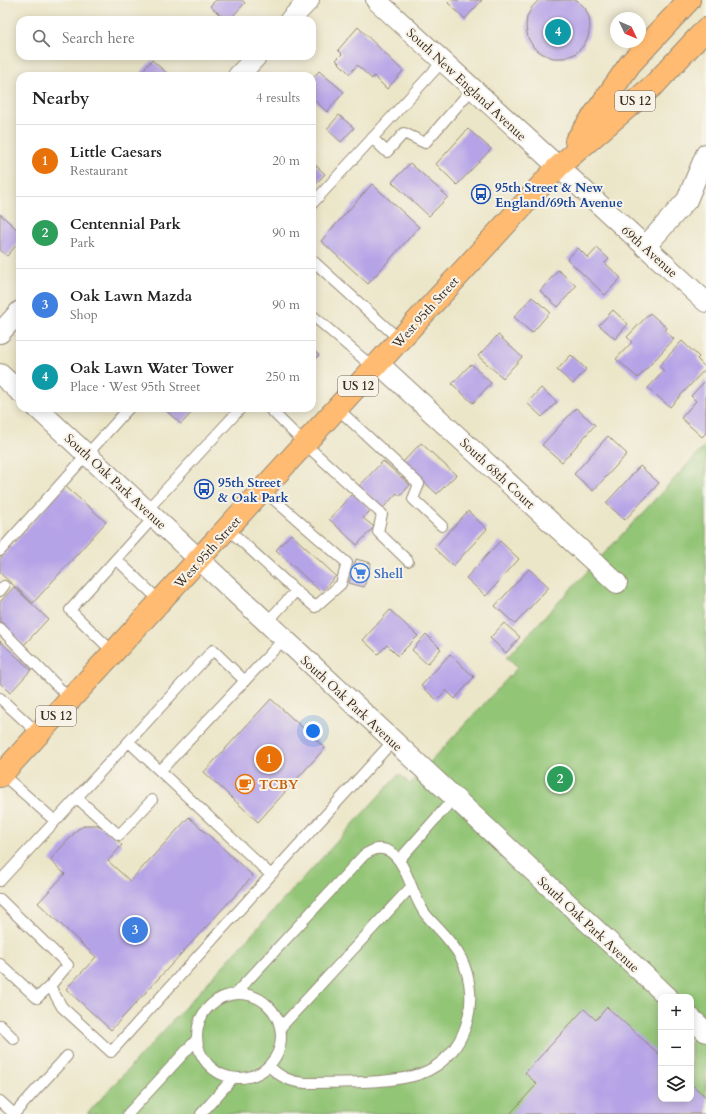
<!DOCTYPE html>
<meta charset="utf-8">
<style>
:root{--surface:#fff;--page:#f2f2f2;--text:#222;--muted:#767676;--line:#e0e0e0;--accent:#7c3aed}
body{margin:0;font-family:Cardo,serif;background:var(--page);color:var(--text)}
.controls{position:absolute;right:12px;bottom:12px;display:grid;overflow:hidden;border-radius:8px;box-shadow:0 2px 10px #0003}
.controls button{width:36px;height:36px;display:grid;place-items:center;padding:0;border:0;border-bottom:1px solid var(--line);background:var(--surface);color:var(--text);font:20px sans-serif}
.compass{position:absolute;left:610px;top:12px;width:36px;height:36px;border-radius:50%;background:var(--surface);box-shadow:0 2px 10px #0003;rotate:134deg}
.you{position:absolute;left:313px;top:731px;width:14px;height:14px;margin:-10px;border:3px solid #fff;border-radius:50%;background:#1a73e8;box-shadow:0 0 0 6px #1a73e833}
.badge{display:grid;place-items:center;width:26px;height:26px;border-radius:50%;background:var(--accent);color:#fff;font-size:13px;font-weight:700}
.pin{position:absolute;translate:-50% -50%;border:2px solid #fff;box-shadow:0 1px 4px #0006}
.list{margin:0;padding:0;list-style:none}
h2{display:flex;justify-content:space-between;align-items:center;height:52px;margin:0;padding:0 16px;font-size:17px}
h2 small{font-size:13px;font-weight:400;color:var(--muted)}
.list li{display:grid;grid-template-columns:26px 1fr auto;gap:12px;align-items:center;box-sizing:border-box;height:72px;padding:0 16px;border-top:1px solid var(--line)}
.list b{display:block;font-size:15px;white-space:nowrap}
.list p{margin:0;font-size:13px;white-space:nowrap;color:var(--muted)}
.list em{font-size:13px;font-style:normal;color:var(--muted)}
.icon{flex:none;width:22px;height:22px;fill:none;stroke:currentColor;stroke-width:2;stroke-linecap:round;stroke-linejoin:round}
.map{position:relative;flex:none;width:706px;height:1114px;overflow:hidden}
.search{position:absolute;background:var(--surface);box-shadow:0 2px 10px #0003;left:16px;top:16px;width:300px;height:44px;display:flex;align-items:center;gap:10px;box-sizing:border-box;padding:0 14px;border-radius:12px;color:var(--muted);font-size:15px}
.panel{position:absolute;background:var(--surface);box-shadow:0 2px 10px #0003;left:16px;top:72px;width:300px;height:340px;border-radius:12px}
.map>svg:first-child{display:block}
.green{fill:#93c576;stroke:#67784a;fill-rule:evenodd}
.building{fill:#b5a3e7}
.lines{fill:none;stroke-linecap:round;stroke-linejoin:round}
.lane-casing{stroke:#948874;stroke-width:12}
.street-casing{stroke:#948874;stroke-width:22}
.primary-casing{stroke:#948874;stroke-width:24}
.lane{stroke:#fff;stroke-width:10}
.street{stroke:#fff;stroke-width:20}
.primary{stroke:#febb71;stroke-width:22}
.labels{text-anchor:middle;stroke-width:4;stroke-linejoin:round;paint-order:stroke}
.shield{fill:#f7f3e8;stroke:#73665b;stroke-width:1}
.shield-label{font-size:12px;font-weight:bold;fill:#3b2a1e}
.street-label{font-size:13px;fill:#3b2a1e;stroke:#f7f3e8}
.transit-label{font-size:13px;font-weight:bold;fill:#164399;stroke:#f7f3e8;text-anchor:start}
.shop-label{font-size:13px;font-weight:bold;fill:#366cbe;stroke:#f7f3e8;text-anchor:start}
.food-label{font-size:13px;font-weight:bold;fill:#c56008;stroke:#f7f3e8;text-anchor:start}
</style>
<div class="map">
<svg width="706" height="1114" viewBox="0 0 706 1114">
<rect width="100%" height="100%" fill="#f7f3e8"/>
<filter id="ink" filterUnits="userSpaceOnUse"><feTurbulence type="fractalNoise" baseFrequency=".025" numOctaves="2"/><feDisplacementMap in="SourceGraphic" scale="8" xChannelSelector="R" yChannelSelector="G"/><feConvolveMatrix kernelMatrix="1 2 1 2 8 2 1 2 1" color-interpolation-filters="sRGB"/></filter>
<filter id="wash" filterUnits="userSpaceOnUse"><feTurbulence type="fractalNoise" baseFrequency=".012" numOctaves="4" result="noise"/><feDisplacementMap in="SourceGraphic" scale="16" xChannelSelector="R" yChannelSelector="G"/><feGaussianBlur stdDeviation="0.9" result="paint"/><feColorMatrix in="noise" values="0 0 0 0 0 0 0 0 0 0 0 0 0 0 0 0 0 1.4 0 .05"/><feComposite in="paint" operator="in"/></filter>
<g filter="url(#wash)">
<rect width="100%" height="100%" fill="#ece6c9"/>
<!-- green -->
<path class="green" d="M706,445V1114H87L399,774L410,784L518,667L507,657ZM661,997H691V1099H661Z"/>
<g id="blocks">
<!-- building -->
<path class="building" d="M216,0H242L245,3L229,20H226L210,6Z
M451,0H482L465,19L448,3Z
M539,0H577L585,8L589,17L590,27L588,37L583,46L575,54L564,58H553L543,54L534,48L528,38L526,27L527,17L532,7Z
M358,27L403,71L387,89L374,76L372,79L357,65L350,74L336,60L342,54L338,50Z
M152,60L170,76H138Z
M319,71L344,92L327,112L312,98V79Z
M339,115L354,128L341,142L327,129Z
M468,129L491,149L457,185L436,164Z
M312,162L325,174L312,188Z
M410,163L448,197L429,216L392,182Z
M372,184L419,227L368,284L321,241Z
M0,214L20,232V241L7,256L0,250Z
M578,248L588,258L597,248L609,259L605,263L621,278L605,295L567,259Z
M558,270L576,286L558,307L540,291Z
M532,297L550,312L532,333L514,317Z
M613,310L628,324L615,339L599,325Z
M650,313L667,328L665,331L674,339L638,378L616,359L632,342L627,337Z
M498,335L522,357L503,378L478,356Z
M682,341L699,357L697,359L706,368L670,407L648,388L664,371L659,366Z
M312,349L319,355L312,363Z
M571,355L586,369L573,384L557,370Z
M471,364L491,383L473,403L452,384Z
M706,380V433L702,437L681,418L696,401L691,396Z
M541,388L557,402L542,417L527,403Z
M163,408H196L181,424Z
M576,408L595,425L562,462L542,445Z
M608,436L627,454L593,491L574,474Z
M421,443L456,475L437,494L403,462Z
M383,461L410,485L400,496L397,493L383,508L359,486Z
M640,466L659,483L625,520L606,503Z
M65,486L106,522L33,603L0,573V559Z
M353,493L371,510L363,518L374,527L357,545L329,519Z
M468,511L487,529L453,566L434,548Z
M291,534L336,576L321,592L276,550Z
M500,541L519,559L486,596L466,578Z
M356,559L371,563L364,587L349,583Z
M529,569L549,587L515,624L495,606Z
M14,587L48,619L24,645L0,623V602Z
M390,610L418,636L398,656L387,645L378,654L363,640Z
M504,623L520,637L506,653L490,638Z
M426,634L441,649L427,664L412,650Z
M0,641L31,670L10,693L0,683Z
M450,654L474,677L455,699L446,690L437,700L421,686Z
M271,699L325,748L258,822L204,772Z
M189,817L253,876L111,1030L66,989L96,957L38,903L65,874L50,860L78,829L86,825H97L104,828L122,845L108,861L130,881Z
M607,1007L661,1056V1099H691V1084L706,1097V1114H510L537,1084L525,1073L584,1009L596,1020Z"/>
</g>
</g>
<g filter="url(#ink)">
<use href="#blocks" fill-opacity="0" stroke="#948874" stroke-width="1"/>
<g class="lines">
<defs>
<path id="lane" d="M372,138L387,152L404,133L425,143L473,88
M312,204L443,61
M312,260L400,340
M312,315L374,368
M269,408L305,444L382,514L378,532L408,561
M337,408L419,484L413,499L442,526
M263,490L347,563L341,584L315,607L296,591L267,622
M147,510L241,408
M228,529L296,591
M0,551L129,408
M116,559L161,602
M0,591L4,586
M0,628L71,700
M284,639L160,771L271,875L393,741
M114,653L70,610L154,517
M0,698L39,734
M129,742L160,771
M2,774L55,821
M77,798L119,835L152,800
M399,860L454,798
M0,881L213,650L245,681
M0,899L68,965L50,986L62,1007L111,1052L271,875
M0,964L37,998L50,986
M235,994L364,855C372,850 379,846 389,851C408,862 412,899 427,916C439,930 452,941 461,958C482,1000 467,1057 420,1074C391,1084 338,1082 306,1083C290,1082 280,1077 269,1066
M197 1036a42 42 0 1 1 84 0a42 42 0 1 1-84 0Z
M0,1025L14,1039
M280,1028L411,887
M0,1101L14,1114
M14,1114L67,1056
M128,1114L197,1039
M201,1114L233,1078"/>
<path id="street" d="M376,0L706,302
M290,20L309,0
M238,76L257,56
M645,247L687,200L706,154
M0,333L20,311
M378,363L617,583
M0,374L20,392
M37,408L668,997
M691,1018L706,1032"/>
<path id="primary" d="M576,141L630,64L689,0
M0,776L558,167L655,84L706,29"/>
</defs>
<!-- lane casing -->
<use href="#lane" class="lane-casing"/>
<!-- street casing -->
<use href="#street" class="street-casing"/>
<!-- primary casing -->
<use href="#primary" class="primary-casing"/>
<!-- lane -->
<use href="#lane" class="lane"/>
<!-- street -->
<use href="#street" class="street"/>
<!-- primary -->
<use href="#primary" class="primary"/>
</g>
</g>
<!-- icons -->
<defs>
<symbol id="bus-ring" viewBox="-11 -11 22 22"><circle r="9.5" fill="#f7f3e8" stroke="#1a4fb4" stroke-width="1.5"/><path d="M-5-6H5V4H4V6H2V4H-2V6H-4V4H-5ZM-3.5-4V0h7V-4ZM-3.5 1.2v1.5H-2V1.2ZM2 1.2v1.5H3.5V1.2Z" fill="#1a4fb4"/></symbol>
<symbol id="supermarket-ring" viewBox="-11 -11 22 22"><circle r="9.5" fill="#f7f3e8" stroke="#3f7fe0" stroke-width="1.5"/><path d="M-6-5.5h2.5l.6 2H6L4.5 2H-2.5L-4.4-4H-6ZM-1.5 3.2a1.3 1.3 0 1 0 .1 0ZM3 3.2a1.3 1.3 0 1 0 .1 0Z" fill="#3f7fe0"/></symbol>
<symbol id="cafe-ring" viewBox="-11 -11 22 22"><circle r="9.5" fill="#f7f3e8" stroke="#e8710a" stroke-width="1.5"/><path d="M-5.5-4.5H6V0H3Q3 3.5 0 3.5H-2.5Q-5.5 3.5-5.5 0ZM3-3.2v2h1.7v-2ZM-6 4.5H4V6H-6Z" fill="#e8710a"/></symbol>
</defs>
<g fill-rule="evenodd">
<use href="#bus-ring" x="470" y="183" width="22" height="22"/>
<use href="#bus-ring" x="193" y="478" width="22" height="22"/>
<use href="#supermarket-ring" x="349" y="562" width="22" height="22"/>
<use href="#cafe-ring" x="234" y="773" width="22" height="22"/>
</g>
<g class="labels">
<!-- shield labels -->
<g class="shield">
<rect x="615" y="91" width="40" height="20" rx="3"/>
<rect x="338" y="376" width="40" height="20" rx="3"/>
<rect x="36" y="706" width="40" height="20" rx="3"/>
</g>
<g class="shield-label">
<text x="635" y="105">US 12</text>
<text x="358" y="390">US 12</text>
<text x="56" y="720">US 12</text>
</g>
<!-- street labels -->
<g class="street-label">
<text transform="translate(467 84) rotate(43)" y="5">South New England Avenue</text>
<text transform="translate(650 251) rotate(42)" y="5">69th Avenue</text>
<text transform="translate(425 312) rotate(-48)" y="5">West 95th Street</text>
<text transform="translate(498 473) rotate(43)" y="5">South 68th Court</text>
<text transform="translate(116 481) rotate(43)" y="5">South Oak Park Avenue</text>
<text transform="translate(207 552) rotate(-48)" y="5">West 95th Street</text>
<text transform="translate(352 703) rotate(43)" y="5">South Oak Park Avenue</text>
<text transform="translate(589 924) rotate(43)" y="5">South Oak Park Avenue</text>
</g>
<!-- transit labels -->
<g class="transit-label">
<text x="495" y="192">95th Street &amp; New<tspan x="495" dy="15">England/69th Avenue</tspan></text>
<text x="218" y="487">95th Street<tspan x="218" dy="15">&amp; Oak Park</tspan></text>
</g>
<!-- shop labels -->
<g class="shop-label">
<text x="374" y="578">Shell</text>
</g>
<!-- food labels -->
<g class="food-label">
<text x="259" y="789">TCBY</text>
</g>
</g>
</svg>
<div class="controls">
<button>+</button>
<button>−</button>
<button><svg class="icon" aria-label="layers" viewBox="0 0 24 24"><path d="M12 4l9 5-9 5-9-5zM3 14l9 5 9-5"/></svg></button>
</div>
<svg class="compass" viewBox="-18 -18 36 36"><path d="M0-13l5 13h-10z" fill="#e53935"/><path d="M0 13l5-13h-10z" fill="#767676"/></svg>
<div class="you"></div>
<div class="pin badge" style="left:269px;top:759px;background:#e8710a">1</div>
<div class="pin badge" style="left:560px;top:779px;background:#2e9e5b">2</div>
<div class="pin badge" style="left:135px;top:930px;background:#3f7fe0">3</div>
<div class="pin badge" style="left:558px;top:32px;background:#0f9aa8">4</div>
<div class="search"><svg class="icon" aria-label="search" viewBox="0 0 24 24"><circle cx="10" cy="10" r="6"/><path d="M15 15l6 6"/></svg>Search here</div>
<section class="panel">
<h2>Nearby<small>4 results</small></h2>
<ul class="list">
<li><span class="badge" style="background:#e8710a">1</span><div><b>Little Caesars</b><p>Restaurant</p></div><em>20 m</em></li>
<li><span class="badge" style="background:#2e9e5b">2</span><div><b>Centennial Park</b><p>Park</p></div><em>90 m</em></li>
<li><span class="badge" style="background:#3f7fe0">3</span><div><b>Oak Lawn Mazda</b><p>Shop</p></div><em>90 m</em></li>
<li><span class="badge" style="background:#0f9aa8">4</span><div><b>Oak Lawn Water Tower</b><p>Place · West 95th Street</p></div><em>250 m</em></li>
</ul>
</section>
</div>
